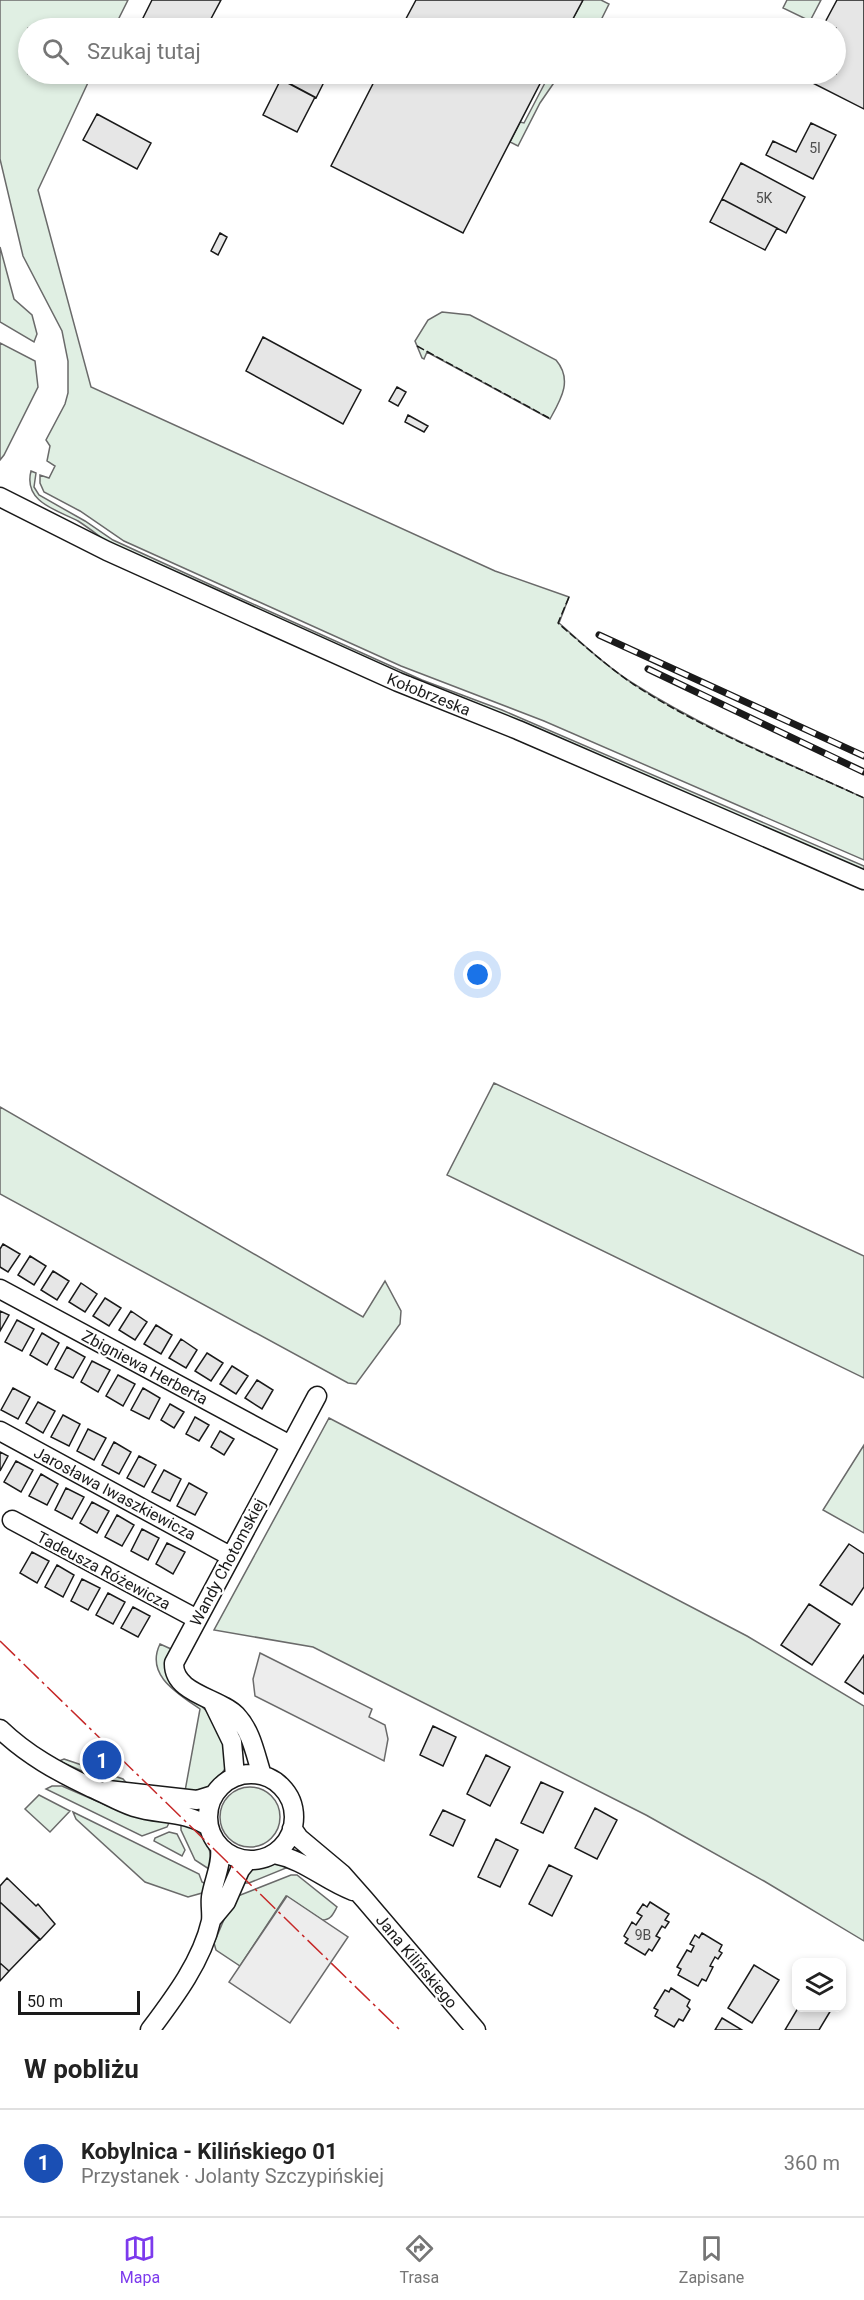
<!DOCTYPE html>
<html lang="pl">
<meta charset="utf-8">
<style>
:root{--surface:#fff;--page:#f2f2f2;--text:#222;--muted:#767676;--line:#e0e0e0;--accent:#7c3aed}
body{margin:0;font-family:Roboto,sans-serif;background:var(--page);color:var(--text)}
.controls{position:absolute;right:18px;bottom:18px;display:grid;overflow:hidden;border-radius:12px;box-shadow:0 3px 9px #0003}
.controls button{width:54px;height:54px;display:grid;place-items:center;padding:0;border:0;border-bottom:2px solid var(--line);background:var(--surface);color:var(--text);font:30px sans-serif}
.scale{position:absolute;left:18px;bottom:15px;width:122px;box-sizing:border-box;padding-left:6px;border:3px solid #1a1a1a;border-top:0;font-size:16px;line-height:21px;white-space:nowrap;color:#1a1a1a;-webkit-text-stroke:4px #fff;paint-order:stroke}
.you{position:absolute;left:478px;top:975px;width:21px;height:21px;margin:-15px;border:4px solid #fff;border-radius:50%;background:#1a73e8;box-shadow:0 0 0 9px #1a73e833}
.badge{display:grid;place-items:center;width:39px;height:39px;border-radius:50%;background:var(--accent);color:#fff;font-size:20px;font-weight:700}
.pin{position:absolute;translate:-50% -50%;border:3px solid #fff;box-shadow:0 2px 6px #0006}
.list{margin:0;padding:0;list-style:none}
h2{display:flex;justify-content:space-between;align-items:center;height:78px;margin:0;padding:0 24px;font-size:26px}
h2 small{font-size:20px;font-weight:400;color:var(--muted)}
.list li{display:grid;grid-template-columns:39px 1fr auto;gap:18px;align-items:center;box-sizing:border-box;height:108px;padding:0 24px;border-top:2px solid var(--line)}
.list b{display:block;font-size:22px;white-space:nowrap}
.list p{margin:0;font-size:20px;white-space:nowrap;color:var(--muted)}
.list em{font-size:20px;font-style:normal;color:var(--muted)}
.icon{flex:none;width:33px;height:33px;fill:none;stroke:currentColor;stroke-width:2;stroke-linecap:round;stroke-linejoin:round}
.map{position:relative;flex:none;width:864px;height:2030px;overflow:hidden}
.search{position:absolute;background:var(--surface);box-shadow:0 3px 9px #0003;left:18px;right:18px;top:18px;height:66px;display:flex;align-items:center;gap:15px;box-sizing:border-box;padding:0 21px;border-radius:33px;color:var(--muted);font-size:22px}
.sheet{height:186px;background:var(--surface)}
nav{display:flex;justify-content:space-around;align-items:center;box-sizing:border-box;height:84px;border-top:2px solid var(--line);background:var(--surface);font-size:16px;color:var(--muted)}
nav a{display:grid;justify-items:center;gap:3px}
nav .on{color:var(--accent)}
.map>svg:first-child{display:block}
.green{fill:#e0efe3;stroke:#6a6a6a;stroke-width:1.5}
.parking{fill:#ededed;stroke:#6a6a6a;stroke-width:1.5}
.building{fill:#e6e6e6;stroke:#1a1a1a;stroke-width:1.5}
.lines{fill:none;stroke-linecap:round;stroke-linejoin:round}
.minor-casing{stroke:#1a1a1a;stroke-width:21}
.minor{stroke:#fff;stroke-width:18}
.rail-casing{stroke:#1a1a1a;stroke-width:7}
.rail{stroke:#fff;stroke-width:4.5;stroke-dasharray:14;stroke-linecap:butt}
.fence{stroke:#1a1a1a;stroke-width:1.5;stroke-dasharray:8 3;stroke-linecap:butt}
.power{stroke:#c62828;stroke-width:1.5;stroke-dasharray:21 4.5 3 4.5;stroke-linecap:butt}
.labels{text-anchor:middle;stroke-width:4.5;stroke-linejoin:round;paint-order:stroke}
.number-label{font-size:14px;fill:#4d4d4d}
.street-label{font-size:16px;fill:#1a1a1a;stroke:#fff}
</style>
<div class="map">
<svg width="864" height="2030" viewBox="0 0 864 2030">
<rect width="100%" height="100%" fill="#fff"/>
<!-- green -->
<path class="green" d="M0,0H128L114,28H28V74H92L38,190L91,387L495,571L569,597L559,623C583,644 607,667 634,684C706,730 786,762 864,798V860L544,721L401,666L124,541L80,511L44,492L40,483V475L49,478L55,466L47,461L50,446L46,440L65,404L68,393V361L62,331L23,256L0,159Z
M583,0H601L609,4L597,28H568Z
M787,0H821L810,21L783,8Z
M545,74H560L540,103L518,146L510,142L520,122L524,123L547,79L544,76Z
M0,247L14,299L32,315L37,334L34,342L0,322Z
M442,312L470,315L556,360C573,380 561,399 550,419L427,352L424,359L422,358L415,341L428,320Z
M0,343L35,361L38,387L4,455L0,460Z
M31,471L36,473L34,487L39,495L85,521L113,540L222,590L422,680L502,710L864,866V871L447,694L109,543C99,536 89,528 78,521C57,510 23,502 31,471Z
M494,1083L864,1256V1378L447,1175Z
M0,1107L363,1317L385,1281L401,1311L400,1324L356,1384L348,1383L0,1194Z
M329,1418L747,1636L864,1706V1941L764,1881L646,1815L313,1647L214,1630Z
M864,1445V1533L823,1510Z
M160,1644L171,1649L168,1656L197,1702L212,1716L222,1729L227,1766C215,1784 208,1792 185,1791L200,1709C177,1693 145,1675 160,1644Z
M64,1759L123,1779L129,1786L96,1777L59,1761Z
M52,1786H62L108,1806L171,1819L167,1827L142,1836L46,1789Z
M220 1817a30 30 0 1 1 60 0a30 30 0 1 1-60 0Z
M39,1795L70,1811L50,1832L25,1809Z
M73,1812L199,1874L202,1882L208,1885L202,1893L188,1897L145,1882L76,1819Z
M181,1821C206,1835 211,1842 212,1871L195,1860L181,1830Z
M169,1832L177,1834L185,1850L182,1856L154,1841L155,1838Z
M275,1862L291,1866L249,1883H242L251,1870Z
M291,1875H297L337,1907C333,1914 331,1920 322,1920L286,1896L240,1966L216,1950L214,1943L234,1896H238Z"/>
<!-- parking -->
<path class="parking" d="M260,1653L372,1709L369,1717L385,1725L388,1739L384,1761L255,1696L253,1679Z
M287,1896L348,1937L290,2023L229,1982Z"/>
<!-- building -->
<path class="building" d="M152,0H221L206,28H138Z
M416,0H583L568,28H401Z
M837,0H864V109L795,74H836V28H822Z
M283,74H328L316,98L280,79Z
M378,74H545L463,233L331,166Z
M281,79L315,97L297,132L263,115Z
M97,114L151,143L137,169L83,140Z
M811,123L836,135L813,179L766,155L773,141L796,152Z
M741,163L805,197L786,233L722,199Z
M722,199L777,228L765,250L710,222Z
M220,233L227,237L218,255L211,251Z
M263,337L361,390L343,424L246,371Z
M397,387L406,392L398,406L389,401Z
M408,415L428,426L424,432L405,422Z
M3,1244L20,1254L8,1272L0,1267V1249Z
M30,1256L46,1266L34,1285L18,1275Z
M53,1271L69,1281L57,1300L41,1290Z
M81,1283L97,1294L85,1312L69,1302Z
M105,1298L121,1308L109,1326L93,1316Z
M0,1311L9,1315L0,1331Z
M131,1311L147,1322L135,1340L119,1330Z
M17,1320L34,1329L22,1351L5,1342Z
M156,1325L172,1335L161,1354L144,1344Z
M42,1333L59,1343L47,1365L30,1355Z
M181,1339L197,1350L186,1368L169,1358Z
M67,1347L85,1357L73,1378L55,1369Z
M207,1353L223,1363L211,1381L195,1371Z
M92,1361L110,1370L98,1392L81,1382Z
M232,1366L248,1376L236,1394L220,1384Z
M118,1375L135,1384L123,1406L106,1396Z
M257,1380L273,1390L262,1409L245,1398Z
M13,1388L30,1397L18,1419L1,1410Z
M143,1388L160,1398L149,1419L131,1410Z
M38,1402L55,1411L43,1433L26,1423Z
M170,1404L184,1412L174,1428L161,1420Z
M63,1415L80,1424L69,1446L51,1437Z
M195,1417L209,1425L199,1441L186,1434Z
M88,1429L106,1438L94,1460L77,1451Z
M220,1431L234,1439L224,1455L211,1447Z
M114,1442L131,1452L119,1474L102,1465Z
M0,1452L8,1456L0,1471Z
M139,1456L156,1465L144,1487L127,1478Z
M16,1461L33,1470L21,1492L4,1482Z
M164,1470L181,1479L170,1501L152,1492Z
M41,1474L58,1484L47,1505L29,1496Z
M189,1483L207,1493L195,1515L177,1506Z
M66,1488L84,1497L72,1519L55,1510Z
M92,1502L109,1511L97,1533L80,1523Z
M117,1515L134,1525L122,1546L105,1537Z
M142,1529L159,1538L148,1560L131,1551Z
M167,1543L185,1552L173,1574L156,1564Z
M849,1544L864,1554V1587L852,1605L820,1585Z
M32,1552L49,1561L37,1583L20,1573Z
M57,1565L74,1575L63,1597L45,1587Z
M82,1579L100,1588L88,1610L71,1601Z
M108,1593L125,1602L113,1624L96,1615Z
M809,1604L840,1624L812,1665L781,1645Z
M133,1607L150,1616L138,1637L121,1628Z
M864,1655V1694L845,1682Z
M433,1726L456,1737L443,1766L420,1755Z
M486,1755L510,1767L490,1806L467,1794Z
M541,1782L563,1792L543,1833L521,1823Z
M595,1808L617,1820L597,1859L575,1848Z
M443,1810L465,1820L453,1846L430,1835Z
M496,1839L518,1850L500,1887L478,1877Z
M549,1865L572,1876L552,1916L529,1904Z
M7,1878L36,1906L38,1904L55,1924L40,1940L0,1902V1886Z
M0,1902L40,1939L9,1971L0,1963Z
M650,1902L669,1914L665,1920L669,1922L665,1928L662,1926L656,1936L660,1938L652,1951L649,1949L645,1955L625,1943L628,1939L624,1936L632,1922L636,1925L642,1916L637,1913L643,1904L647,1907Z
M702,1933L722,1945L719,1951L722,1953L718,1959L715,1957L710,1966L713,1967L706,1981L702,1979L698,1986L678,1975L681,1969L677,1967L687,1950L691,1952L694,1946L690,1944L695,1935L699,1938Z
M0,1963L9,1971L0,1981Z
M754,1965L779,1980L752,2023L728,2008Z
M671,1988L690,2000L687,2006L690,2009L683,2021L679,2019L674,2027L655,2016L658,2010L654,2008L665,1990L669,1992Z
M798,2008H827L831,2010L819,2030H785Z
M722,2018L742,2030H715Z"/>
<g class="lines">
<defs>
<path id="minor" d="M0,497L107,551L398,682L518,730L864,880
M0,1289L290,1445
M0,1431L230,1556
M12,1520L197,1619
M213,1703L232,1742L235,1776
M0,1729C27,1755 58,1772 92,1788C106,1794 119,1802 134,1807C159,1815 187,1811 209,1827
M208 1817a43 43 0 1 1 86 0a43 43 0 1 1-86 0Z
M262,1775C255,1754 252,1732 236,1715C220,1698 173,1694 174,1663L317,1396
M108,1790L197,1800L213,1795
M292,1828L299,1838L342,1874L365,1900L476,2030
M274,1854C305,1860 324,1880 353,1891
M211,1920L226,1902L240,1870L248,1860
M150,2030C174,1998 202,1961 211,1921C212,1913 210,1905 211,1897C214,1879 222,1865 220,1847"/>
</defs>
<!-- minor casing -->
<use href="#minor" class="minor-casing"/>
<!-- minor -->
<use href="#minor" class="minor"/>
<defs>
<path id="rail" d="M599,635L864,756
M648,669L864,772"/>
</defs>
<!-- rail casing -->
<use href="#rail" class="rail-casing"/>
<!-- rail -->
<use href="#rail" class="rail"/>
<!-- fence -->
<path class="fence" d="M417,346L549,418
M569,597L558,623C582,644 607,666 633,684C705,731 786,762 864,798"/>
<!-- power -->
<path class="power" d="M0,1641L400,2030"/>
</g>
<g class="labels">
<!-- number labels -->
<g class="number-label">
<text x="815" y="153">5I</text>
<text x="764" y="203">5K</text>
<text x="643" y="1940">9B</text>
</g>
<!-- street labels -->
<g class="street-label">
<text transform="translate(429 694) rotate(22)" y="6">Kołobrzeska</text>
<text transform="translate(145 1367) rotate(28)" y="6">Zbigniewa Herberta</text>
<text transform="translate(115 1493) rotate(28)" y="6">Jarosława Iwaszkiewicza</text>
<text transform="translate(227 1562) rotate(-62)" y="6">Wandy Chotomskiej</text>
<text transform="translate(104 1570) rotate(28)" y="6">Tadeusza Różewicza</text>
<text transform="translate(417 1961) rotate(50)" y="6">Jana Kilińskiego</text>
</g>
</g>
</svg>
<div class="controls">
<button><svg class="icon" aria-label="layers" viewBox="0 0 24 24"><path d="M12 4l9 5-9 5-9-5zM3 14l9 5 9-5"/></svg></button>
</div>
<div class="scale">50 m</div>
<div class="you"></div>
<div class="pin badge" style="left:102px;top:1760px;background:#1a4fb4">1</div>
<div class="search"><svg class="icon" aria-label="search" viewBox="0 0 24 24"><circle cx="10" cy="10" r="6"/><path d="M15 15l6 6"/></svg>Szukaj tutaj</div>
</div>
<section class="sheet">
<h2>W pobliżu<small></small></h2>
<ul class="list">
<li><span class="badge" style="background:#1a4fb4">1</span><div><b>Kobylnica - Kilińskiego 01</b><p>Przystanek · Jolanty Szczypińskiej</p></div><em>360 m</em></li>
</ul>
</section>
<nav>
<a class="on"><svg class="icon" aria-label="map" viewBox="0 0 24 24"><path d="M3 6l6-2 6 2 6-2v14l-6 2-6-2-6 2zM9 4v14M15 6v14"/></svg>Mapa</a>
<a><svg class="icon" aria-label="directions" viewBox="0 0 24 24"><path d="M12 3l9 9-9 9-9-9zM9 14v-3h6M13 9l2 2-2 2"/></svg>Trasa</a>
<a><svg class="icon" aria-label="saved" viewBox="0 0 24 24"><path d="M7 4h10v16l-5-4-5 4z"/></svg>Zapisane</a>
</nav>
